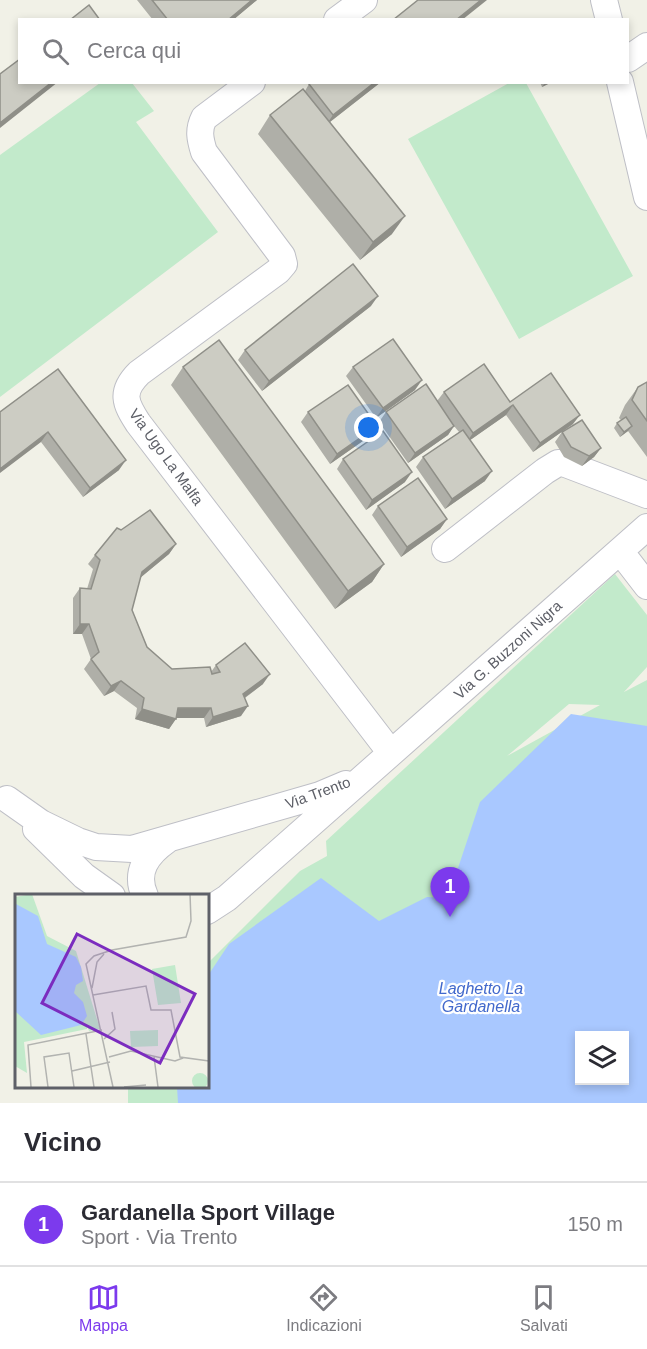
<!DOCTYPE html>
<html lang="it">
<meta charset="utf-8">
<style>
:root{--surface:#fff;--page:#f7f7f7;--text:#2b2b33;--muted:#7c7c81;--line:#e1e1e2;--accent:#7c3aed}
body{margin:0;font-family:Arial,sans-serif;background:var(--page);color:var(--text)}
.controls{position:absolute;right:18px;bottom:18px;display:grid;overflow:hidden;border-radius:0px;box-shadow:0 3px 9px #0003}
.controls button{width:54px;height:54px;display:grid;place-items:center;padding:0;border:0;border-bottom:2px solid var(--line);background:var(--surface);color:var(--text);font:30px sans-serif}
.you{position:absolute;left:369px;top:428px;width:21px;height:21px;margin:-15px;border:4px solid #fff;border-radius:50%;background:#1a73e8;box-shadow:0 0 0 9px #1a73e833}
.badge{display:grid;place-items:center;width:39px;height:39px;border-radius:50%;background:var(--accent);color:#fff;font-size:20px;font-weight:700}
.pin{position:absolute;translate:-50% -50px;filter:drop-shadow(0 2px 3px #0008)}
.pin::after{content:'';position:absolute;top:32px;width:21px;height:18px;background:inherit;clip-path:polygon(0 0,100% 0,50% 100%)}
.list{margin:0;padding:0;list-style:none}
h2{display:flex;justify-content:space-between;align-items:center;height:78px;margin:0;padding:0 24px;font-size:26px}
h2 small{font-size:20px;font-weight:400;color:var(--muted)}
.list li{display:grid;grid-template-columns:39px 1fr auto;gap:18px;align-items:center;box-sizing:border-box;height:84px;padding:0 24px;border-top:2px solid var(--line)}
.list b{display:block;font-size:22px;white-space:nowrap}
.list p{margin:0;font-size:20px;white-space:nowrap;color:var(--muted)}
.list em{font-size:20px;font-style:normal;color:var(--muted)}
.icon{flex:none;width:33px;height:33px;fill:none;stroke:currentColor;stroke-width:2;stroke-linecap:round;stroke-linejoin:round}
.map{position:relative;flex:none;width:647px;height:1103px;overflow:hidden}
.search{position:absolute;background:var(--surface);box-shadow:0 3px 9px #0003;left:18px;right:18px;top:18px;height:66px;display:flex;align-items:center;gap:15px;box-sizing:border-box;padding:0 21px;border-radius:0px;color:var(--muted);font-size:22px}
.sheet{height:162px;background:var(--surface)}
nav{display:flex;justify-content:space-around;align-items:center;box-sizing:border-box;height:84px;border-top:2px solid var(--line);background:var(--surface);font-size:16px;color:var(--muted)}
nav a{display:grid;justify-items:center;gap:3px}
nav .on{color:var(--accent)}
.map>svg:first-child{display:block}
.green{fill:#c2eacb;fill-rule:evenodd}
.water{fill:#a9c8ff;fill-rule:evenodd}
.lines{fill:none;stroke-linecap:round;stroke-linejoin:round}
.minor-casing{stroke:#bebfc6;stroke-width:28}
.minor{stroke:#fff;stroke-width:26}
.wall{fill:#afafa8}
.shaded-wall{fill:#8f8f88}
.building{fill:#ccccc3;stroke:#8f8f88;stroke-width:1.5}
.labels{text-anchor:middle;stroke-width:4.5;stroke-linejoin:round;paint-order:stroke}
.street-label{font-size:15px;fill:#5e6068;stroke:#fff}
.water-label{font-size:16px;font-style:italic;fill:#4269cc;stroke:#fff}
.inset-road{fill:none;stroke:#b2b3b0;stroke-width:1.5}
.view{fill:#7b2cbf;fill-opacity:0.15;stroke:#7b2cbf;stroke-width:3}
.inset-edge{fill:none;stroke:#5e6068;stroke-width:3}
</style>
<div class="map">
<svg width="647" height="1103" viewBox="0 0 647 1103">
<rect width="100%" height="100%" fill="#f1f1e7"/>
<!-- green -->
<path class="green" d="M100,83H132L154,111L136,122L218,232L0,397V155Z
M509,83H526L633,276L519,339L408,139Z
M615,574L647,615V667L624,692L647,680V1103H128V1087L207,1086V964L300,871L327,856L326,841ZM569,704L600,705L507,756ZM580,1036H624V1080H580Z"/>
<!-- water -->
<path class="water" d="M571,714L647,726V1103H178L177,1087L207,1086V977L229,944L321,878L379,921L427,897L448,898L480,802ZM580,1036H624V1080H580Z"/>
<g class="lines">
<defs>
<path id="minor" d="M604,0L609,20
M337,20L364,0
M628,59L647,46
M252,82L204,118C198,130 200,139 204,152L282,256L284,264L278,271L139,373C120,392 125,403 138,423L391,753
M620,82L647,197
M445,549L545,471L558,463H563L647,495
M620,551L647,586
M7,799L41,823L78,841L96,847L132,849L320,795L346,784
M36,829L84,876L112,896
M145,896C134,872 147,854 167,840
M207,911L227,898L647,527"/>
</defs>
<!-- minor casing -->
<use href="#minor" class="minor-casing"/>
<!-- minor -->
<use href="#minor" class="minor"/>
</g>
<!-- wall -->
<path class="wall" d="M137,0H257L233,20H153Z
M381,82L330,122L392,234L360,260L258,134L270,115L305,91L309,84Z
M540,82H552L542,87Z
M371,306L262,391L238,360L245,350Z
M183,367L384,564L372,582L335,609L171,385Z
M353,367L415,390L376,418L346,376Z
M58,369L119,470L83,497L41,442Z
M647,382V457L628,431L620,437L614,428L617,423L621,420L619,418L625,405L638,387Z
M444,392L510,402L573,424L533,452L506,415L470,440L485,481L445,509L416,467L423,457L459,432L454,426L448,435L408,463L379,422L386,412L437,401Z
M308,412L370,436L330,464L301,422Z
M562,432L601,448L594,457L582,466L564,457L555,442Z
M343,459L405,482L366,510L337,469Z
M378,506L447,519L440,529L401,557L372,515Z
M121,530L176,544L169,554L140,578L132,610L147,647L172,669L211,672L216,665L263,684L245,698L241,716L206,727L204,718H176L169,729L135,719L137,708L114,691L104,696L84,669L91,659L82,634H73V598L80,588L87,589L93,569L88,564L95,555Z"/>
<!-- shaded-wall -->
<path class="shaded-wall" d="M252,0H257L233,20H228Z
M481,0H487L462,20H456Z
M52,82H58L0,128V123Z
M375,82H381L326,125L333,115Z
M546,82H552L542,87Z
M405,216L392,234L360,260L373,242Z
M378,296L371,306L262,391L269,381Z
M422,380L415,390L376,418L383,408Z
M513,405L506,415L466,443L473,433Z
M580,415L573,424L533,452L540,443Z
M377,426L370,436L330,464L337,454Z
M454,426L448,435L408,463L415,453Z
M632,426L628,431L620,437L624,432Z
M48,432L41,442L0,473V469Z
M601,448L594,457L582,466L589,456Z
M126,460L119,470L83,497L90,488Z
M492,471L485,481L445,509L452,499Z
M412,472L405,482L366,510L372,500Z
M447,519L440,529L401,557L407,547Z
M176,544L169,554L135,582L142,572Z
M384,564L372,582L335,609L348,591Z
M80,624H89L82,634H73Z
M270,674L263,684L236,704L243,694Z
M121,681L114,691L104,696L111,686Z
M248,706L241,716L206,727L213,717Z
M211,708L204,718H174L176,719L169,729L135,719L142,709Z"/>
<!-- building -->
<path class="building" d="M152,0H252L228,20H168Z
M418,0H481L456,20H393Z
M89,5L100,20H70Z
M20,59V82H52L0,123V74Z
M311,82H375L333,115L309,84Z
M303,89L405,216L373,242L270,115Z
M353,264L378,296L269,381L245,350Z
M393,339L422,380L383,408L353,367Z
M219,340L384,564L348,591L183,367Z
M484,364L510,402L551,373L580,415L540,443L513,405L473,433L444,392Z
M58,369L126,460L90,488L48,432L0,469V412Z
M647,382V421L632,400L638,387Z
M426,384L454,426L415,453L386,412Z
M348,385L377,426L337,454L308,412Z
M626,417L632,426L624,432L617,423Z
M582,420L601,448L589,456L571,447L562,432Z
M463,430L492,471L452,499L423,457Z
M383,431L412,472L372,500L343,459Z
M418,478L447,519L407,547L378,506Z
M150,510L176,544L142,572L132,610L147,647L172,669L210,667L212,674L220,672L216,665L245,643L270,674L243,694L248,706L213,717L211,708H178L176,719L142,709L144,698L121,681L111,686L91,659L99,652L89,624H80V588L91,589L100,560L95,555L117,528L121,530Z"/>
<g class="labels">
<!-- street labels -->
<g class="street-label">
<text transform="translate(166 457) rotate(54)" y="5">Via Ugo La Malfa</text>
<text transform="translate(508 650) rotate(-42)" y="5">Via G. Buzzoni Nigra</text>
<text transform="translate(318 793) rotate(-20)" y="5">Via Trento</text>
</g>
<!-- water labels -->
<g class="water-label">
<text x="481" y="994">Laghetto La<tspan x="481" dy="18">Gardanella</tspan></text>
</g>
</g>
<!-- overview -->
<g transform="translate(15 894)">
<rect width="194" height="194" fill="#f1f1e7"/>
<path d="M17,0L32,42L61,57L85,135L74,137L72,131V135L9,148L12,179L0,172V3ZM160,71L166,109L143,111L137,75ZM143,136V152L116,153L115,137ZM177 187a8 8 0 1 1 16 0a8 8 0 1 1-16 0Z" fill="#c2eacb"/>
<path d="M1,10L23,22L32,50L61,63L66,73L68,87L61,91L59,99L68,108L72,122L66,131L26,141L0,117Z" fill="#a9c8ff"/>
<path class="inset-road" d="M77,94L82,68L89,60M78,101L131,92L136,116H156L165,163L194,167M71,140L79,193M89,145L100,135L97,118M94,163L116,157L160,167L168,164M139,163L143,193M57,177L95,168M16,193L13,151L87,136M33,193L29,163L54,159L59,193M98,193L71,70L79,62L97,56L171,43L176,27L175,0M109,193L131,191"/>
<path class="view" d="M62,40L180,100L145,169L27,109Z"/>
<rect width="194" height="194" class="inset-edge"/>
</g>
</svg>
<div class="controls">
<button><svg class="icon" aria-label="layers" viewBox="0 0 24 24"><path d="M12 4l9 5-9 5-9-5zM3 14l9 5 9-5"/></svg></button>
</div>
<div class="you"></div>
<div class="pin badge" style="left:450px;top:917px">1</div>
<div class="search"><svg class="icon" aria-label="search" viewBox="0 0 24 24"><circle cx="10" cy="10" r="6"/><path d="M15 15l6 6"/></svg>Cerca qui</div>
</div>
<section class="sheet">
<h2>Vicino<small></small></h2>
<ul class="list">
<li><span class="badge">1</span><div><b>Gardanella Sport Village</b><p>Sport · Via Trento</p></div><em>150 m</em></li>
</ul>
</section>
<nav>
<a class="on"><svg class="icon" aria-label="map" viewBox="0 0 24 24"><path d="M3 6l6-2 6 2 6-2v14l-6 2-6-2-6 2zM9 4v14M15 6v14"/></svg>Mappa</a>
<a><svg class="icon" aria-label="directions" viewBox="0 0 24 24"><path d="M12 3l9 9-9 9-9-9zM9 14v-3h6M13 9l2 2-2 2"/></svg>Indicazioni</a>
<a><svg class="icon" aria-label="saved" viewBox="0 0 24 24"><path d="M7 4h10v16l-5-4-5 4z"/></svg>Salvati</a>
</nav>
